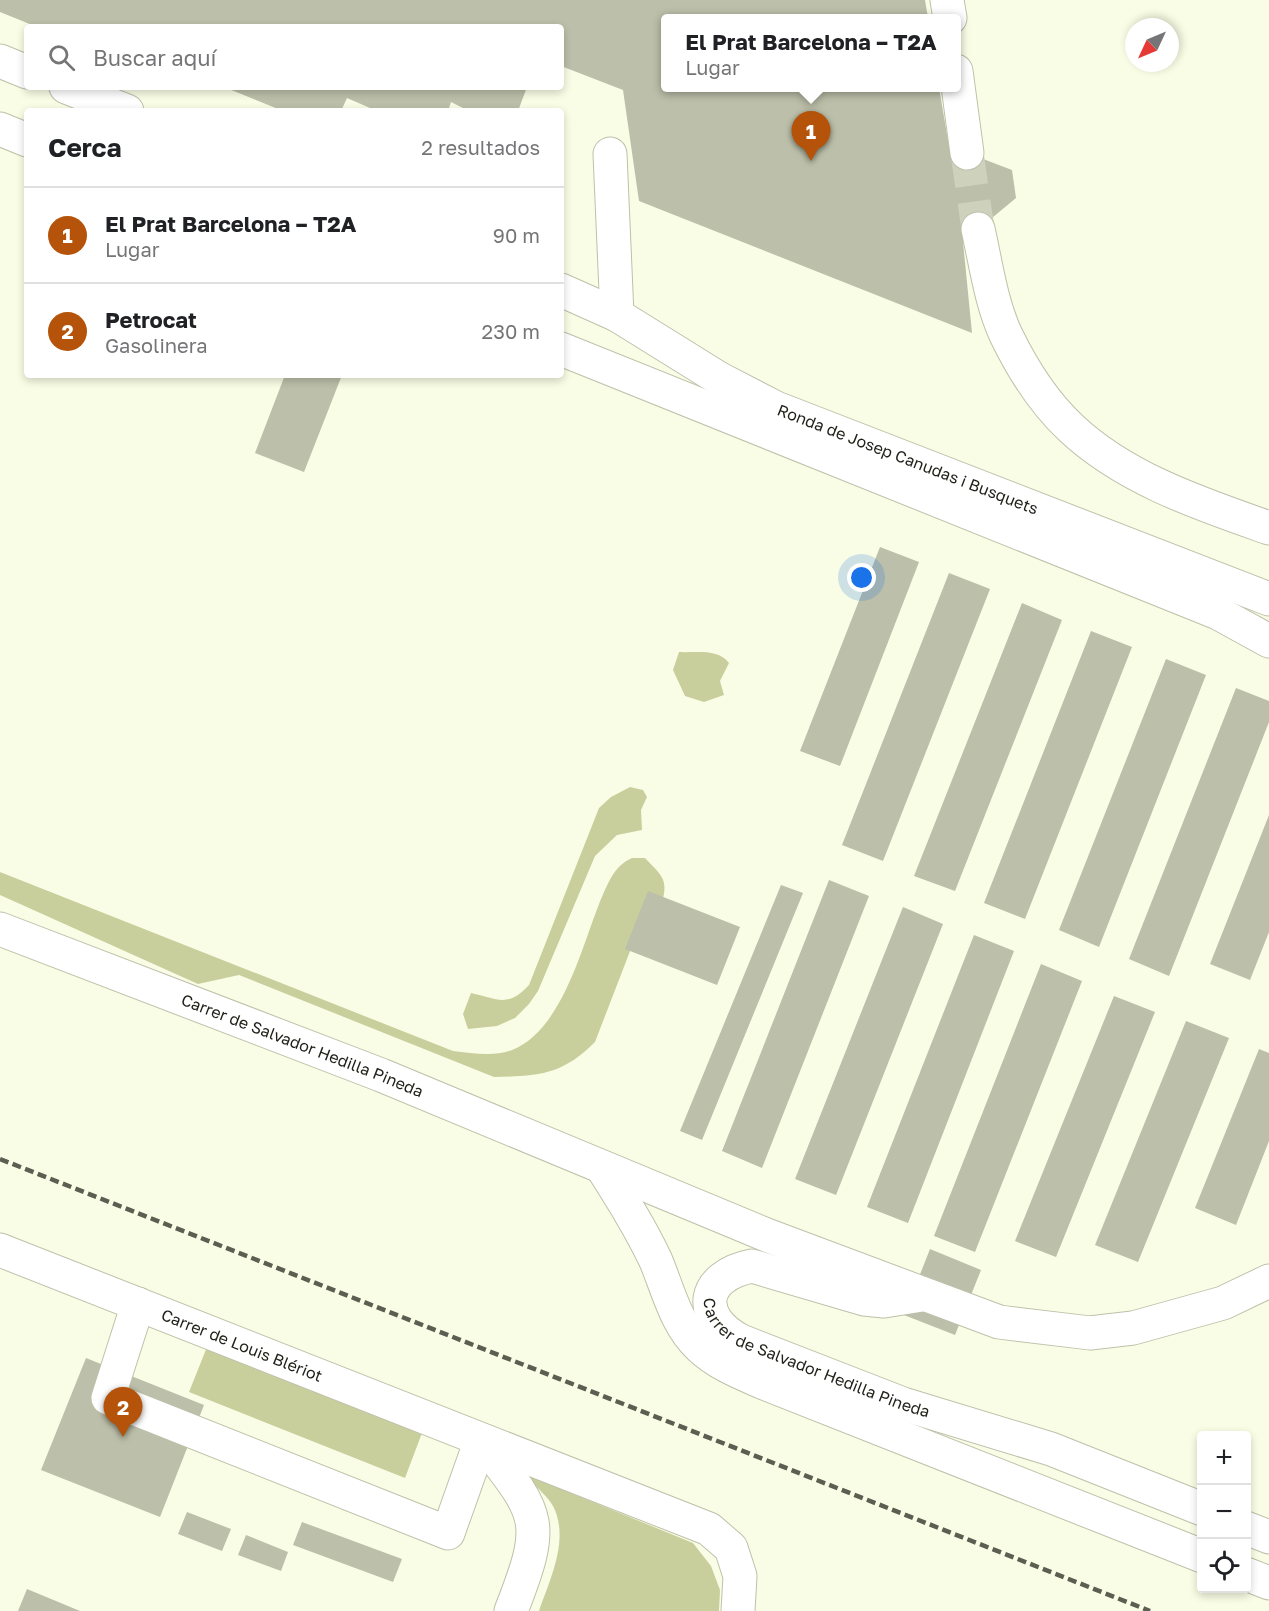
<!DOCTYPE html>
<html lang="es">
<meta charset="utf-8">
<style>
:root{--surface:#fff;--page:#f2f2f2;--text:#202124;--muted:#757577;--line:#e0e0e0;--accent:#b45309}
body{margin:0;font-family:"Golos Text",sans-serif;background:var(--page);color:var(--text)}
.controls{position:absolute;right:18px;bottom:18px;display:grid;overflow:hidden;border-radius:6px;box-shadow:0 3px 9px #0003}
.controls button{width:54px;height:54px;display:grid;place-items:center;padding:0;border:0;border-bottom:2px solid var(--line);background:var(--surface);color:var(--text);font:30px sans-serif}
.compass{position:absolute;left:1125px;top:18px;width:54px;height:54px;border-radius:50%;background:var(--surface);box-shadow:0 3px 9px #0003;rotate:226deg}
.you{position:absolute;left:862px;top:578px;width:21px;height:21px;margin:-15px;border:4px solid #fff;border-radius:50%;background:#1a73e8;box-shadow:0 0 0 9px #1a73e833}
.badge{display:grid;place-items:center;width:39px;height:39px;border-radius:50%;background:var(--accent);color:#fff;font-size:20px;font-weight:700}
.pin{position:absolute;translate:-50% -50px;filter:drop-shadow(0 2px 3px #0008)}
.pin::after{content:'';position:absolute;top:32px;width:21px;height:18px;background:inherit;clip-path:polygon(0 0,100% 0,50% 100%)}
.popup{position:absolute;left:661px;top:14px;width:300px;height:78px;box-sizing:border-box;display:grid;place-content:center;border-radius:6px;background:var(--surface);filter:drop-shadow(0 2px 4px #0005);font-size:20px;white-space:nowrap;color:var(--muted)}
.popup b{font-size:22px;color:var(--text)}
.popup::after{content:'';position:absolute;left:50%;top:100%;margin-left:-12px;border:12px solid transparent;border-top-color:var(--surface)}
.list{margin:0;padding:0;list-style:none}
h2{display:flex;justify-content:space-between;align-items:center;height:78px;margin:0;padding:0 24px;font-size:26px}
h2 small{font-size:20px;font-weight:400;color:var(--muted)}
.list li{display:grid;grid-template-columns:39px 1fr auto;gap:18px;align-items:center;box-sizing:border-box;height:96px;padding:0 24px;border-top:2px solid var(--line)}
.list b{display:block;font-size:22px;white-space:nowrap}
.list p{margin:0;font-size:20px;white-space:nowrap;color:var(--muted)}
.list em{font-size:20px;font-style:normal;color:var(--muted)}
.icon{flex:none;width:33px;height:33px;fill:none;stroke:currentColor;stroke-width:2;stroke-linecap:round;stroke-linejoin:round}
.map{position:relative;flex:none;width:1269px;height:1611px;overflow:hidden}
.search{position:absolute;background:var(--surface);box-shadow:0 3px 9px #0003;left:24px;top:24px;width:540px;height:66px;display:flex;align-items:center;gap:15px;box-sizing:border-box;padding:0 21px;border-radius:6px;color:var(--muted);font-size:22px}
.panel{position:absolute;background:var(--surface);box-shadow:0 3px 9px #0003;left:24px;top:108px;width:540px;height:270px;border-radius:6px}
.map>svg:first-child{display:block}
.green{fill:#c9cf9c}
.building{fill:#bcbfa9}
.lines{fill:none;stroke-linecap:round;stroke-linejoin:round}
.minor-tunnel{stroke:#ced1bc;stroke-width:33;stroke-dasharray:33 16;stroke-linecap:butt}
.minor-casing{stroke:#bec1aa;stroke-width:35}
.major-casing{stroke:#bec1aa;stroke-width:35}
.minor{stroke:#fff;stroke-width:33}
.major{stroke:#fff;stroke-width:33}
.rail{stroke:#5c5e51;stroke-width:4.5;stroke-dasharray:9 4.5;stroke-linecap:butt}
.labels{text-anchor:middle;stroke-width:4.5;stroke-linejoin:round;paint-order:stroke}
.street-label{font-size:16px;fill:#1f2017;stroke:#fafde5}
</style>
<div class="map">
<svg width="1269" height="1611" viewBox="0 0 1269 1611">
<rect width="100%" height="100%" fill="#fafde5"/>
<!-- green -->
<path class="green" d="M679,652C696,653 718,648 729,663L720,681L724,695L704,702L685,696L673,670Z
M630,787L643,790L647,797L641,810L642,830L617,835L595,856L538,991L529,1004L515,1018L497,1026L468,1029L463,1014L471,993C498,999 508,1008 529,985L599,808L611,797Z
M632,858H645C663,877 669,879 661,906L649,902L595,1042C562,1075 539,1076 494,1077L239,975L198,984L0,895V872L453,1051C472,1053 494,1057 512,1050C561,1031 581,950 599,904C607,886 613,866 632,858Z
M207,1347L422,1433L405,1478L189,1392Z
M532,1477L693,1543L711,1566L720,1590L719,1611H539C550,1579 570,1539 553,1506C548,1497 538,1489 531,1481Z"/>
<!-- building -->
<path class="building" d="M0,0H925L928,18H666V88H939L949,146L1012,170L1016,198L963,242L972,333L639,201L623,90L561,66V27H37L0,12Z
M224,87H527L518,111H469L451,102L448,111H377L347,98L341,111H283Z
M285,375H342L304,472L255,453Z
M880,547L919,562L840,766L800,751Z
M949,573L990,589L883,861L842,845Z
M1022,603L1062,620L955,891L914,876Z
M1091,631L1132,647L1025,919L984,903Z
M1166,659L1206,675L1099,947L1059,930Z
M1236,688L1269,701V722L1169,976L1129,959Z
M1269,815V932L1250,980L1210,964Z
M829,880L869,896L762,1168L722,1151Z
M781,885L803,893L702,1140L680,1131Z
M648,891L740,927L717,985L625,949Z
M903,907L943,924L836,1195L795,1179Z
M974,935L1014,951L908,1223L867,1207Z
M1041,964L1082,981L975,1252L934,1236Z
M1114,996L1155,1012L1056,1257L1015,1241Z
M1186,1021L1229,1038L1138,1262L1095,1245Z
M1259,1049L1269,1053V1141L1236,1225L1195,1208Z
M930,1249L981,1270L955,1335L904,1315Z
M86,1358L204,1405L160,1517L41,1470Z
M187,1512L231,1529L222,1551L178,1534Z
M302,1522L402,1559L393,1582L293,1545Z
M246,1535L288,1552L281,1571L238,1555Z
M27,1589L80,1611H18Z"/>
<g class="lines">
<!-- minor-tunnel -->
<path class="minor-tunnel" d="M967,153L978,229"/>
<defs>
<g id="minor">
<path d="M947,0L950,18"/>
<path d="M0,61L27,72"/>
<path d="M956,71L967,153"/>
<path d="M66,87L127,111"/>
<path d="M610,154L617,315"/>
<path d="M978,229C986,264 991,303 1006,335C1022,368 1044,403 1071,428C1125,479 1201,504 1269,528"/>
<path id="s1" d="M561,290L617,315L720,379L776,408L1269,599"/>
<path d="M603,1169C622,1199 641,1229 656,1261C668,1290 676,1325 700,1347C718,1364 741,1373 764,1383L1202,1556"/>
<path id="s2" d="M0,1250L709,1529L731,1548L740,1576L738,1611"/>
<path id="s3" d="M922,1295L884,1301L864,1299L752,1266C701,1276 695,1317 741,1341L903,1404L1051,1449L1202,1509"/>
<path d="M138,1304L108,1398L448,1533L481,1440"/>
<path d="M481,1440C540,1516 547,1519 511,1611"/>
<path d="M1246,1528L1269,1537"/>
<path d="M1246,1574L1269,1583"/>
</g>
<g id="major">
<path d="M0,129L27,140"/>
<path d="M561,349L1218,613L1269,641"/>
<path id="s4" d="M0,929L381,1075L769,1236L999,1322L1090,1333L1133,1328L1223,1303L1269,1281"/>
</g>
</defs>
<!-- minor casing -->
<use href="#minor" class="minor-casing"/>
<!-- major casing -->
<use href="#major" class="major-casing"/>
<!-- minor -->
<use href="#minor" class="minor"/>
<!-- major -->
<use href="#major" class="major"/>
<!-- rail -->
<path class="rail" d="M0,1159L1150,1611"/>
</g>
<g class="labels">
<!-- street labels -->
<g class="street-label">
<text dy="6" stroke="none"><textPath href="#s1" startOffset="387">Ronda de Josep Canudas i Busquets</textPath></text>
<text dy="6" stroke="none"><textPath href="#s4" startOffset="324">Carrer de Salvador Hedilla Pineda</textPath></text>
<text dy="6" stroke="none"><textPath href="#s2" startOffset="260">Carrer de Louis Blériot</textPath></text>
<text dy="6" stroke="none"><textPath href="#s3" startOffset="360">Carrer de Salvador Hedilla Pineda</textPath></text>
</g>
</g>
</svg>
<div class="controls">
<button>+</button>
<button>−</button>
<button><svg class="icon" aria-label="locate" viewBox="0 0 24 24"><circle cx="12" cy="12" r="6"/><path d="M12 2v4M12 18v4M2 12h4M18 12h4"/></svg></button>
</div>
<svg class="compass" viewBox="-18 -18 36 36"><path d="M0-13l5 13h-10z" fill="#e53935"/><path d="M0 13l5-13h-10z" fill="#757577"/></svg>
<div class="you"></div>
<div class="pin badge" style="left:811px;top:161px">1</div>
<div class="popup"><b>El Prat Barcelona – T2A</b>Lugar</div>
<div class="pin badge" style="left:123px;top:1437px">2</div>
<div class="search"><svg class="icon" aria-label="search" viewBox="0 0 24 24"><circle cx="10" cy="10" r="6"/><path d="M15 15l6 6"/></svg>Buscar aquí</div>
<section class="panel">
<h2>Cerca<small>2 resultados</small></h2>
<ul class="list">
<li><span class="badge">1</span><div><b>El Prat Barcelona – T2A</b><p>Lugar</p></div><em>90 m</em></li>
<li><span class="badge">2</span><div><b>Petrocat</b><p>Gasolinera</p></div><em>230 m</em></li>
</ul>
</section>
</div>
